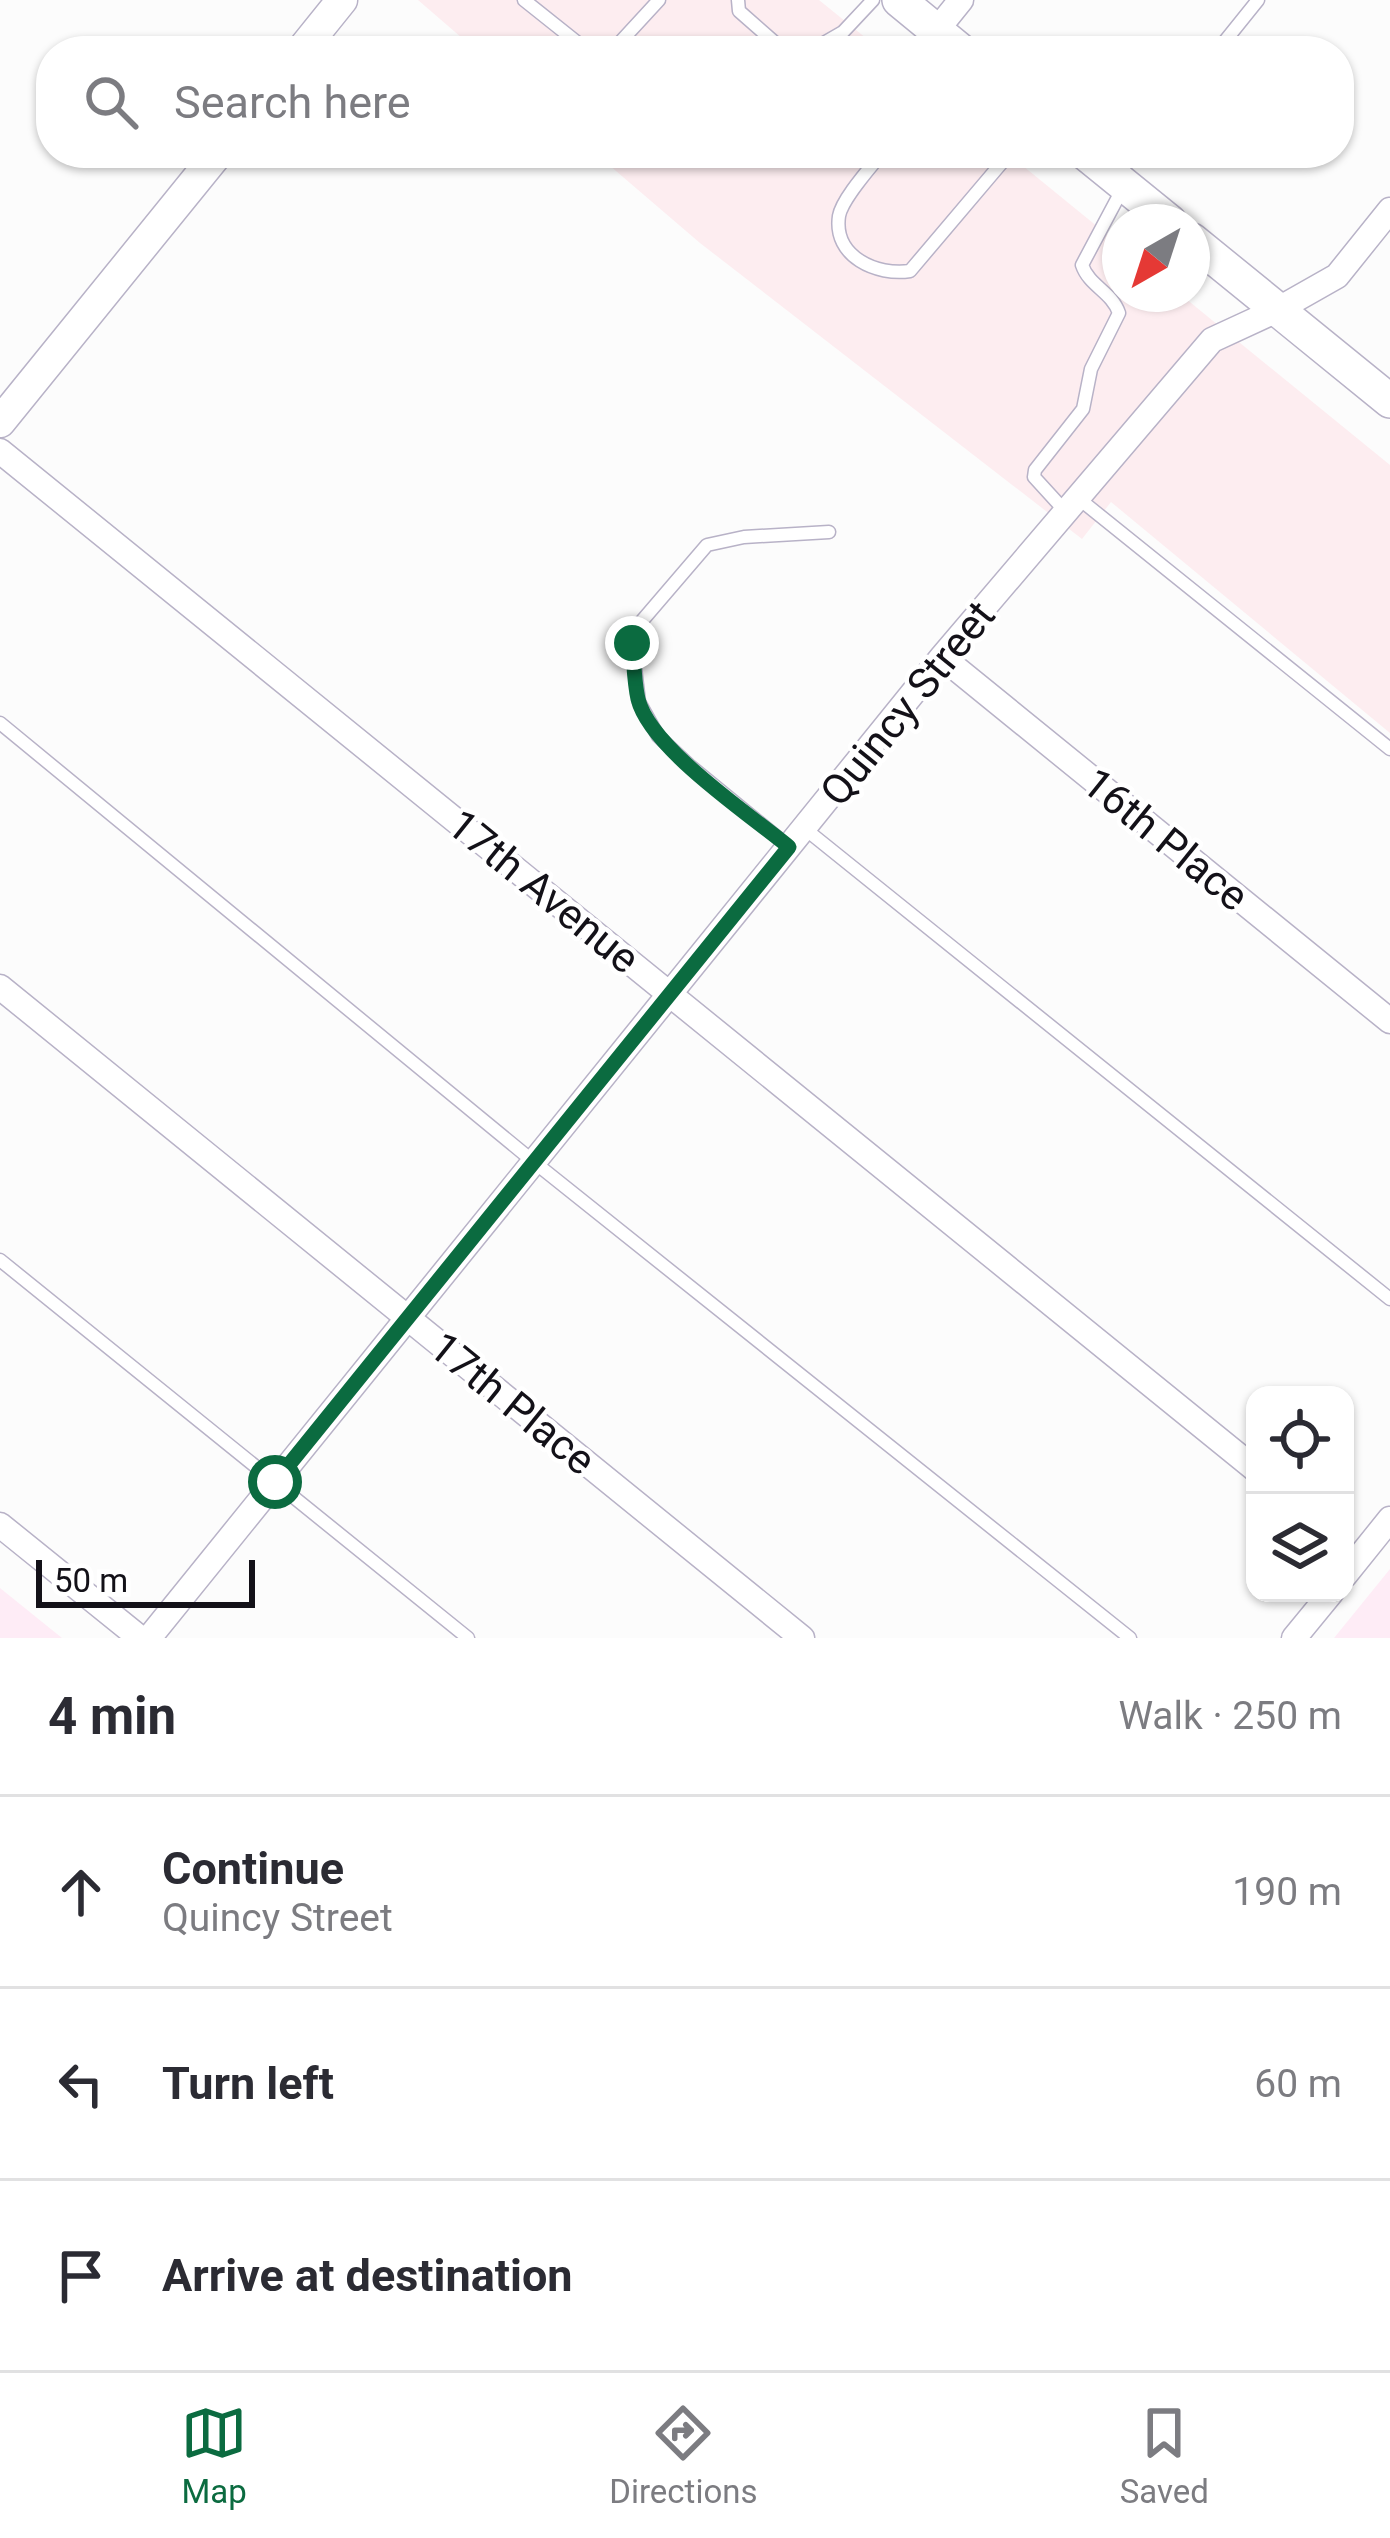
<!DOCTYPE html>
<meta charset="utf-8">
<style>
:root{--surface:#fff;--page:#f7f7f7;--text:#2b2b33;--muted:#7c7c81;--line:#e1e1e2;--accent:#0b6b40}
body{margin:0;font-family:Roboto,sans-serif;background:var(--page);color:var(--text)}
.controls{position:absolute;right:36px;bottom:36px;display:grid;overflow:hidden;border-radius:24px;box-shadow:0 3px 9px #0004}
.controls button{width:108px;height:108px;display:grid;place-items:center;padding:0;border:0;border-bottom:3px solid var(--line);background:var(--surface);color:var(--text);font:60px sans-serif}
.compass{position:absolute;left:1102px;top:204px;width:108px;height:108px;border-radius:50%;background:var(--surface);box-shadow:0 3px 9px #0004;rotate:219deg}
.scale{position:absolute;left:36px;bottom:30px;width:219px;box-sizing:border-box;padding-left:12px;border:6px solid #131118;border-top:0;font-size:33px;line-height:42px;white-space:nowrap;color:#131118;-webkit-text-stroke:9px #fff;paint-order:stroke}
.stop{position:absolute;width:36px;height:36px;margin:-27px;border:9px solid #0b6b40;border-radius:50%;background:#fff}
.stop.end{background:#0b6b40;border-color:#fff;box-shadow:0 3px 12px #0008}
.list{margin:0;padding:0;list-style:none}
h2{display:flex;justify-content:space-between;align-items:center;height:156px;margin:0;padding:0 48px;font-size:51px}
h2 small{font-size:39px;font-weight:400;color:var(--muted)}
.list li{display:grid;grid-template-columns:78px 1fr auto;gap:36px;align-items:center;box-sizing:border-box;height:192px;padding:0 48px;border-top:3px solid var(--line)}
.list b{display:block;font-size:45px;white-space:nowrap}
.list p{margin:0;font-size:39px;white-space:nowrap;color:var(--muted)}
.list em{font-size:39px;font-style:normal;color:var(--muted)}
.icon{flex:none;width:66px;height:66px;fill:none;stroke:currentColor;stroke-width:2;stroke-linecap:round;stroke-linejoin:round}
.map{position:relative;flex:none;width:1390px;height:1638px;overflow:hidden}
.search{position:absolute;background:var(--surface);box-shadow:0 3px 9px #0004;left:36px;right:36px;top:36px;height:132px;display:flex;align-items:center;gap:30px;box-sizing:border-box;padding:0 42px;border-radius:48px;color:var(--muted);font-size:45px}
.sheet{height:732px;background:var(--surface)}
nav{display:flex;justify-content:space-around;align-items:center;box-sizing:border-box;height:168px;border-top:3px solid var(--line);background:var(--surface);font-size:33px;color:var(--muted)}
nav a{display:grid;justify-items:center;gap:6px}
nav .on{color:var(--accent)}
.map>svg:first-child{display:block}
.commercial{fill:#fdedf0}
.education{fill:#feecf6}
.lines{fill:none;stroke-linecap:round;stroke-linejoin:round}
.service-casing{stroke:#b8b2c7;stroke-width:15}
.minor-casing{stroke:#b8b2c7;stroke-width:27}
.tertiary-casing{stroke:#b8b2c7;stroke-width:33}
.secondary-casing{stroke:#b8b2c7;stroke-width:36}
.service{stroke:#fff;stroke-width:12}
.minor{stroke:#fff;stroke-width:24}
.tertiary{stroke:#fff;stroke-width:30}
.secondary{stroke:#fff;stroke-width:33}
.route{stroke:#0b6b40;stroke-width:15}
.labels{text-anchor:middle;stroke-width:9;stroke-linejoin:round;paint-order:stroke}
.street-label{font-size:42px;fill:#131118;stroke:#fff}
</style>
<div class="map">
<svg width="1390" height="1638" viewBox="0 0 1390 1638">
<rect width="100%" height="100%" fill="#fcfcfc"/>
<!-- commercial -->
<path class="commercial" d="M418,0H819L882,51H477Z
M595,153H1007L1120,245V294H1180L1390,465V733L1111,502L1082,539L700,243Z"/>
<!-- education -->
<path class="education" d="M1390,1569V1638H1334Z
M0,1588L62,1638H0Z"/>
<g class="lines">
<defs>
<path id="service" d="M524,0L588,51
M738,0L739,11L781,48L789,51
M612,51L659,0
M810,51L843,32L873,0
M1217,51L1258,0
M882,153C870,168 842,199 839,216C833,257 877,276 910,271L1010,153
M1117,175L1135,153
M1078,498L1390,749
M1066,512L1034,477L1035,470L1083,409L1091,369L1119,313C1112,292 1089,286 1082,265L1124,186
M0,723L534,1162L1130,1638
M804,828L1390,1299
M788,846L689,765L658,736L639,702L632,643L641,622L707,545L744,537L829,532
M0,1260L468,1638"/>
<path id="minor" d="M936,31L961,0
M0,451L1255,1469
M942,657L1390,1021
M0,987L802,1638
M0,1525L140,1638
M1345,1575L1390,1519
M149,1638L942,657L1212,340L1277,310L1337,276L1390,210
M1294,1638L1331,1593"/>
<path id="tertiary" d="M301,51L342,0
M0,422L218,153"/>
<path id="secondary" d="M899,0L961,51
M1085,153L1170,222
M1192,240L1390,401"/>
</defs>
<!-- service casing -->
<use href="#service" class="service-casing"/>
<!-- minor casing -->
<use href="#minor" class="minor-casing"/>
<!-- tertiary casing -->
<use href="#tertiary" class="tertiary-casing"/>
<!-- secondary casing -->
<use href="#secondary" class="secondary-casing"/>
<!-- service -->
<use href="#service" class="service"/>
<!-- minor -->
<use href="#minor" class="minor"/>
<!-- tertiary -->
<use href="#tertiary" class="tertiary"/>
<!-- secondary -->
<use href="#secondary" class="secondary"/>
</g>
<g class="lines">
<!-- route -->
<path class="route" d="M275,1482L789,847C749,814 650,748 638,699C634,681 634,661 632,643"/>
</g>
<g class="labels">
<!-- street labels -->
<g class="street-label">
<text transform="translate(907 703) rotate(-51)" y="15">Quincy Street</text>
<text transform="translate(1166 839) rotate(39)" y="15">16th Place</text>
<text transform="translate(544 891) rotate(39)" y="15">17th Avenue</text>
<text transform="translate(513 1403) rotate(39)" y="15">17th Place</text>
</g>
</g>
</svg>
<div class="controls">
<button><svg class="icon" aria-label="locate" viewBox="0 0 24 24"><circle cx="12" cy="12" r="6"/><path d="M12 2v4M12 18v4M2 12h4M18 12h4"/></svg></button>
<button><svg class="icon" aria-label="layers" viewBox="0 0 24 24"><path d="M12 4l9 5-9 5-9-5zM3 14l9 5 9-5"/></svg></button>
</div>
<svg class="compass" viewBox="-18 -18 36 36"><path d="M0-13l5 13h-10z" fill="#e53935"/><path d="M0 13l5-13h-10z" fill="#7c7c81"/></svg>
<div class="scale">50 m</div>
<div class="stop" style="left:275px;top:1482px"></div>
<div class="stop end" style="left:632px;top:643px"></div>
<div class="search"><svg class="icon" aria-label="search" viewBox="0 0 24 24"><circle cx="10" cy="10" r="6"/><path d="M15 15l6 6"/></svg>Search here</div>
</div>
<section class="sheet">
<h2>4 min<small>Walk · 250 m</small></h2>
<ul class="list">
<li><svg class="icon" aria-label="ahead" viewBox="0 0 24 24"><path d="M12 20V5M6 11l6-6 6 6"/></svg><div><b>Continue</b><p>Quincy Street</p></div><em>190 m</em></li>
<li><svg class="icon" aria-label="left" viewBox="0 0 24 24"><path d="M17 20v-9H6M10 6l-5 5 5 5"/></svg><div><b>Turn left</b></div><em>60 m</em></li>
<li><svg class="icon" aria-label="arrive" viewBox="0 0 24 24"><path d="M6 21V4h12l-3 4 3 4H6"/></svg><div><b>Arrive at destination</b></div></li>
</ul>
</section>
<nav>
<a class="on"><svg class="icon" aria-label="map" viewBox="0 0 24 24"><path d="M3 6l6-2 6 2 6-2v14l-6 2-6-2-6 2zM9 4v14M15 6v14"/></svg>Map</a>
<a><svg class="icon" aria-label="directions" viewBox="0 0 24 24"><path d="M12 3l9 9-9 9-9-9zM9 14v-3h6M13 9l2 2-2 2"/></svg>Directions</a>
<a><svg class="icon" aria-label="saved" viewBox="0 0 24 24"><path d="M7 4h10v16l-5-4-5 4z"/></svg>Saved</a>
</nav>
